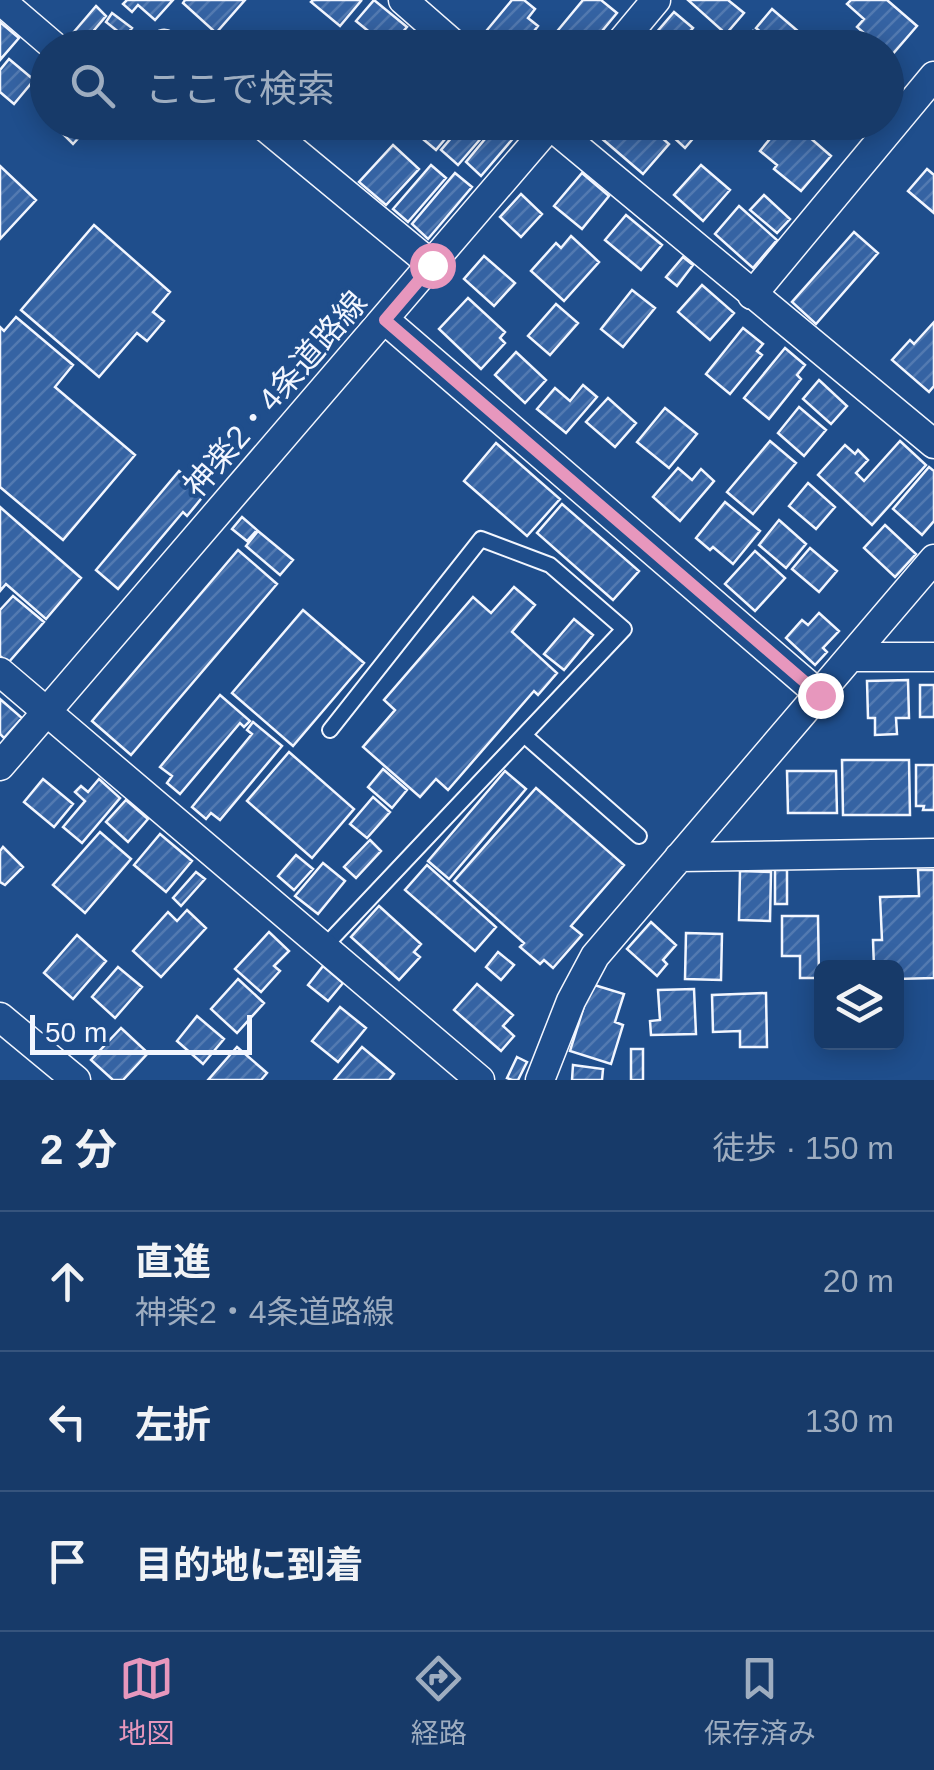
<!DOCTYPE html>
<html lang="ja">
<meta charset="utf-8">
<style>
:root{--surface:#173a69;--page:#244571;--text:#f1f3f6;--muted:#9eadc0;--line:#36547d;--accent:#e797bd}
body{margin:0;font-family:Arial,"Noto Sans JP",sans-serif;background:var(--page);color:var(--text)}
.controls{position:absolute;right:30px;bottom:30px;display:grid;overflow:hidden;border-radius:15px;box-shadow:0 5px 25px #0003}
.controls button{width:90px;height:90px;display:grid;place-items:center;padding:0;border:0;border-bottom:2px solid var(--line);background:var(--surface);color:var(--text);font:50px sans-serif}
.scale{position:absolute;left:30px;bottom:25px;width:222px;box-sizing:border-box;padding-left:10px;border:5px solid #f2f6ff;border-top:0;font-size:28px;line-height:35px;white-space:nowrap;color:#f2f6ff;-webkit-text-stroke:8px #1f4e8c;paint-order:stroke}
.stop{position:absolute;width:30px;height:30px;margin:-22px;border:8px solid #e797bd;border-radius:50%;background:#fff}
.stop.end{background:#e797bd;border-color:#fff;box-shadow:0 2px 10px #0008}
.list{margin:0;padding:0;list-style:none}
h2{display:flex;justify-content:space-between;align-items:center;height:130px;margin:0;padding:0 40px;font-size:42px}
h2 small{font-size:32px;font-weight:400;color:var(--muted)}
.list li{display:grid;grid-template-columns:65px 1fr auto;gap:30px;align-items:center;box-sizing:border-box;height:140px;padding:0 40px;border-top:2px solid var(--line)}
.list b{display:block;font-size:38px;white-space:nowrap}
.list p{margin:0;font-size:32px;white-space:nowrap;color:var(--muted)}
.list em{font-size:32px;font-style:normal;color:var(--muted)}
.icon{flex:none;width:55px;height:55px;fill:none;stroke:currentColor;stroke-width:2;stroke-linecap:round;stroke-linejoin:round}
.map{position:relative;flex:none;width:934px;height:1080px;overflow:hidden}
.search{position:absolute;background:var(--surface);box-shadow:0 5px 25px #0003;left:30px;right:30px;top:30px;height:110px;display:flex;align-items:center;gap:25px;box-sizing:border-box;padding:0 35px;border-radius:55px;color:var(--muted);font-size:38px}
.sheet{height:550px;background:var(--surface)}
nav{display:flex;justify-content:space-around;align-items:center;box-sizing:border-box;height:140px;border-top:2px solid var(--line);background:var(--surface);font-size:28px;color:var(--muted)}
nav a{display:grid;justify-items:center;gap:5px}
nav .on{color:var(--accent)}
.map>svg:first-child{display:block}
.building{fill:url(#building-hatch);stroke:#f2f6ff;stroke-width:2.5}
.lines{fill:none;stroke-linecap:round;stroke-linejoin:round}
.lane-casing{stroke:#f2f6ff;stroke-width:18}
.street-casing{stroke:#f2f6ff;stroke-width:31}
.lane{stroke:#1f4e8c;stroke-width:14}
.street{stroke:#1f4e8c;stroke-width:28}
.route{stroke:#e797bd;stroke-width:12}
.labels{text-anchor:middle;stroke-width:8;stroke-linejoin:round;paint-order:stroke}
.street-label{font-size:32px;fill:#f2f6ff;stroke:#1f4e8c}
</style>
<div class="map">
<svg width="934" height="1080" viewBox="0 0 934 1080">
<defs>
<pattern id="building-hatch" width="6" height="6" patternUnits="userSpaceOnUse" patternTransform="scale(2.5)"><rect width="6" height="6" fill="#3563a3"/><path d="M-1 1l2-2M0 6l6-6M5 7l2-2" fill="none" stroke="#537ab1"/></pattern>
</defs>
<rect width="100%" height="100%" fill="#1f4e8c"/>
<!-- building -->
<path class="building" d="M127,0H173L155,20L138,5L132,12L123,4Z
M185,0H245L216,33L183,3Z
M313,0H359L361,1L340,26L311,2Z
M374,0L407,27L389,48L356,21Z
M512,0H524L535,9L528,18L538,26L521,48H496L482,36Z
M583,0H601L617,13L588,48H570L554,35Z
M688,0H728L744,13L726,34Z
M851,0H887L917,26L891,56L886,52V48H881L857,27L864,19L847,4Z
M96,6L106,16L84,42L73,33Z
M772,9L800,33L787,48H779L756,28Z
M674,12L693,28L676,48H659L650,40Z
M112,13L132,28L125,37L106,22Z
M0,22L19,38L0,60Z
M753,31L773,48H739Z
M9,59L34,80L14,104L0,92V70Z
M51,122H93L73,144Z
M279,122H314L299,140Z
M417,122H459L436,150L411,129Z
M465,122H495L458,165L441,150Z
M499,122H515L522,128L481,176L466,162Z
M613,122H644L669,144L643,174L600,137Z
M657,122H707L685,148Z
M784,122H792L831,156L801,191L774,169L777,165L760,151Z
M393,145L419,169L386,205L359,182Z
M431,165L446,178L408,222L393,209Z
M701,165L730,190L703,221L674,195Z
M0,166L36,200L0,239Z
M927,169L934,175V213L908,191Z
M455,173L472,187L428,239L412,224Z
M582,173L609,196L582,229L554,206Z
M521,194L542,214L521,237L500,217Z
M764,195L790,219L777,233L750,210Z
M739,206L777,240L753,268L715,234Z
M626,215L662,245L641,270L605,240Z
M94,225L170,292L153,312L164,321L147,341L137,333L99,377L21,310Z
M854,232L878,253L816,324L792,302Z
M571,236L599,262L564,301L531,271L556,243L561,248Z
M484,256L515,283L494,306L464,279Z
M683,257L693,265L677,286L666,277Z
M702,285L734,313L710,340L678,312Z
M632,290L655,308L623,347L601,329Z
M468,298L505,332L500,338L505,343L481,369L439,329Z
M556,304L578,323L550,355L528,336Z
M16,317L73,365L55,387L135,455L63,540L0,487V327L4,331Z
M934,322V386L929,392L892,360L910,340L914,344Z
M743,328L763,344L757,351L762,355L730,394L706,374Z
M785,348L805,365L797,375L801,379L769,419L744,398Z
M516,352L546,380L525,403L495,375Z
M819,380L847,406L831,424L803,399Z
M583,385L597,397L566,433L537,409L555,388L570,401Z
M608,398L636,423L615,447L586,422Z
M799,407L826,430L804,456L778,433Z
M665,408L697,434L669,468L637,442Z
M770,441L796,463L753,514L727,492Z
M900,441L926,465L872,525L818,475L845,445L855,454L858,450L868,460L856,473L864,481Z
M496,443L560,499L527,536L464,481Z
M929,467L934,471V521L922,535L893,509Z
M678,468L692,480L701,469L714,481L680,521L653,497Z
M179,471L205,494L187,516L183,512L118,589L96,570Z
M808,483L835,507L816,529L789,506Z
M725,502L760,531L733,564L713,547L710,550L696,538Z
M562,504L639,571L613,600L537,533Z
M0,507L81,578L46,619L6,584L0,591Z
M242,517L257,530L247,541L232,529Z
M779,520L806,544L786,568L759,545Z
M885,525L916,554L895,577L864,548Z
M258,531L293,560L280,575L246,546Z
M810,548L837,571L819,592L792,569Z
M238,550L277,584L131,755L92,721Z
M755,551L785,578L755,611L725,584Z
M514,587L535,605L512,632L557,673L538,695L534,691L448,790L436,779L420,797L363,747L395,710L384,700L473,597L491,613Z
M13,596L44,622L8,663L0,656V610Z
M303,610L364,663L293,746L232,693Z
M819,613L839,631L823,648L827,652L815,665L786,638L802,620L808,625Z
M574,619L593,635L564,670L544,654Z
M908,680L909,718H896L897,734L875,735V718H868L867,681Z
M920,685H934V717H920Z
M220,695L250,721L244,727L240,723L180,794L167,783L172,776L160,767Z
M0,699L22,718L4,738L0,734Z
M253,722L282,746L220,820L211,813L206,819L192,807L252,734L247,730Z
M289,752L354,809L312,858L247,801Z
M842,760H909L910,815H843Z
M916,765H934V810H923L924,806H916Z
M383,769L407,790L392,808L368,787Z
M505,771L526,789L449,879L428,861Z
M787,771H836L837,813H788Z
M43,779L73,804L54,827L24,802Z
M99,779L120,798L82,843L63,827L85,801L75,792L81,786L88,792Z
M536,788L624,865L571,926L582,935L553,968L544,960L540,964L520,947L524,943L454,881Z
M373,797L390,812L367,838L350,824Z
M126,800L148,819L128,842L106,822Z
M100,832L131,859L85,913L53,885Z
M160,834L192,861L166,892L134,865Z
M370,840L381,851L356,878L344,867Z
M3,847L23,867L5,885L0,882V851Z
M296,855L313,869L294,890L278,876Z
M323,863L345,881L318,914L295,896Z
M427,865L496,927L475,951L405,890Z
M775,870H787V904H775Z
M918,870H934V978L896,979V968H874L873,940H882L880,897L919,896Z
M740,871L771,872L770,921L739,920Z
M196,872L205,879L181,906L173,898Z
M379,906L421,944L414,952L420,957L399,980L351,937Z
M187,910L206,928L161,977L133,951L168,912L177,921Z
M782,916H818L819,978H800V956H782Z
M651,922L676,945L663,960L667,964L657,976L627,949Z
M269,932L289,951L274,966L280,971L261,992L235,969Z
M686,933L722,934L721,980L685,979Z
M77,935L106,961L73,999L44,973Z
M498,952L514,965L501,980L486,967Z
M323,966L343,983L328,1001L308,985Z
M118,967L142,987L115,1018L92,997Z
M238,979L264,1003L237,1033L211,1009Z
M477,984L513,1015L503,1026L514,1036L501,1051L454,1010Z
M591,984L624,994L615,1022L623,1025L611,1064L570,1051Z
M694,989L696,1034L651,1035L650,1021L660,1020L658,990Z
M766,993L767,1047H740V1031L713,1032L712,995Z
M340,1007L366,1028L338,1062L312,1041Z
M197,1016L224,1039L203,1064L177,1041Z
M121,1028L148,1053L123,1080H113L91,1060Z
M237,1047L267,1073L261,1080H208Z
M362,1047L394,1074L389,1080H334Z
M631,1049H643V1080H631Z
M517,1057L527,1062L518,1080H512L507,1078Z
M573,1065L603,1069L602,1080H572Z"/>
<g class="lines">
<defs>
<path id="lane" d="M524,735L639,836
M324,947L624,629L550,565L481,539L330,730"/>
<path id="street" d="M0,0L56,48
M403,0L458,48
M161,48L164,44L168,48
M616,48L656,0
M259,122L432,265
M546,122L934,444
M752,295L934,76
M385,320L820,695
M852,657H934
M0,672L480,1080
M0,766L553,122
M679,857L934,853
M0,1017L76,1080
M540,1080L571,1001L595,956L934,559"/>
</defs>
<!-- lane casing -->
<use href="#lane" class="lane-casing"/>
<!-- street casing -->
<use href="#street" class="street-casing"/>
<!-- lane -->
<use href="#lane" class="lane"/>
<!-- street -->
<use href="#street" class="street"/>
</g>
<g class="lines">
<!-- route -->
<path class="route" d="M432,265L385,320L820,695"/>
</g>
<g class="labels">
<!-- street labels -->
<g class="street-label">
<text transform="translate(275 394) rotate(-49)" y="11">神楽2・4条道路線</text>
</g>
</g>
</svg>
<div class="controls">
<button><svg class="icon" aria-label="layers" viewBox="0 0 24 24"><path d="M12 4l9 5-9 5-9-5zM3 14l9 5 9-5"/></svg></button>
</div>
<div class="scale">50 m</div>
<div class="stop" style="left:432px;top:265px"></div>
<div class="stop end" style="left:820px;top:695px"></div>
<div class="search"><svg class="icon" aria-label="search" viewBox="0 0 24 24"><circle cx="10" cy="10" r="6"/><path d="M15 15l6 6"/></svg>ここで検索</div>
</div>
<section class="sheet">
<h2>2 分<small>徒歩 · 150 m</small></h2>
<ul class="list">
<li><svg class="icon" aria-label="ahead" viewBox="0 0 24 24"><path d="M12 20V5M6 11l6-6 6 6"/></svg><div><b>直進</b><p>神楽2・4条道路線</p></div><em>20 m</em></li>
<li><svg class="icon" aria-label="left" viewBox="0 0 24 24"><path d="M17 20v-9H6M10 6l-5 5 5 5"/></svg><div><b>左折</b></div><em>130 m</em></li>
<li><svg class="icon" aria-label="arrive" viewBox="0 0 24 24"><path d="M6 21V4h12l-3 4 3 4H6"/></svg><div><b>目的地に到着</b></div></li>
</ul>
</section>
<nav>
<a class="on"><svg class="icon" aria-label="map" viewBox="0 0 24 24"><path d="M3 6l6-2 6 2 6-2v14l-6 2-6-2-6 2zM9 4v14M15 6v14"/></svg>地図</a>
<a><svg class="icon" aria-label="directions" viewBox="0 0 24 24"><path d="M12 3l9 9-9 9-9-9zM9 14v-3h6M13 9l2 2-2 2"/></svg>経路</a>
<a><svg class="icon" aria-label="saved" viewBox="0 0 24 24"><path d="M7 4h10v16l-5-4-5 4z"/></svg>保存済み</a>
</nav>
